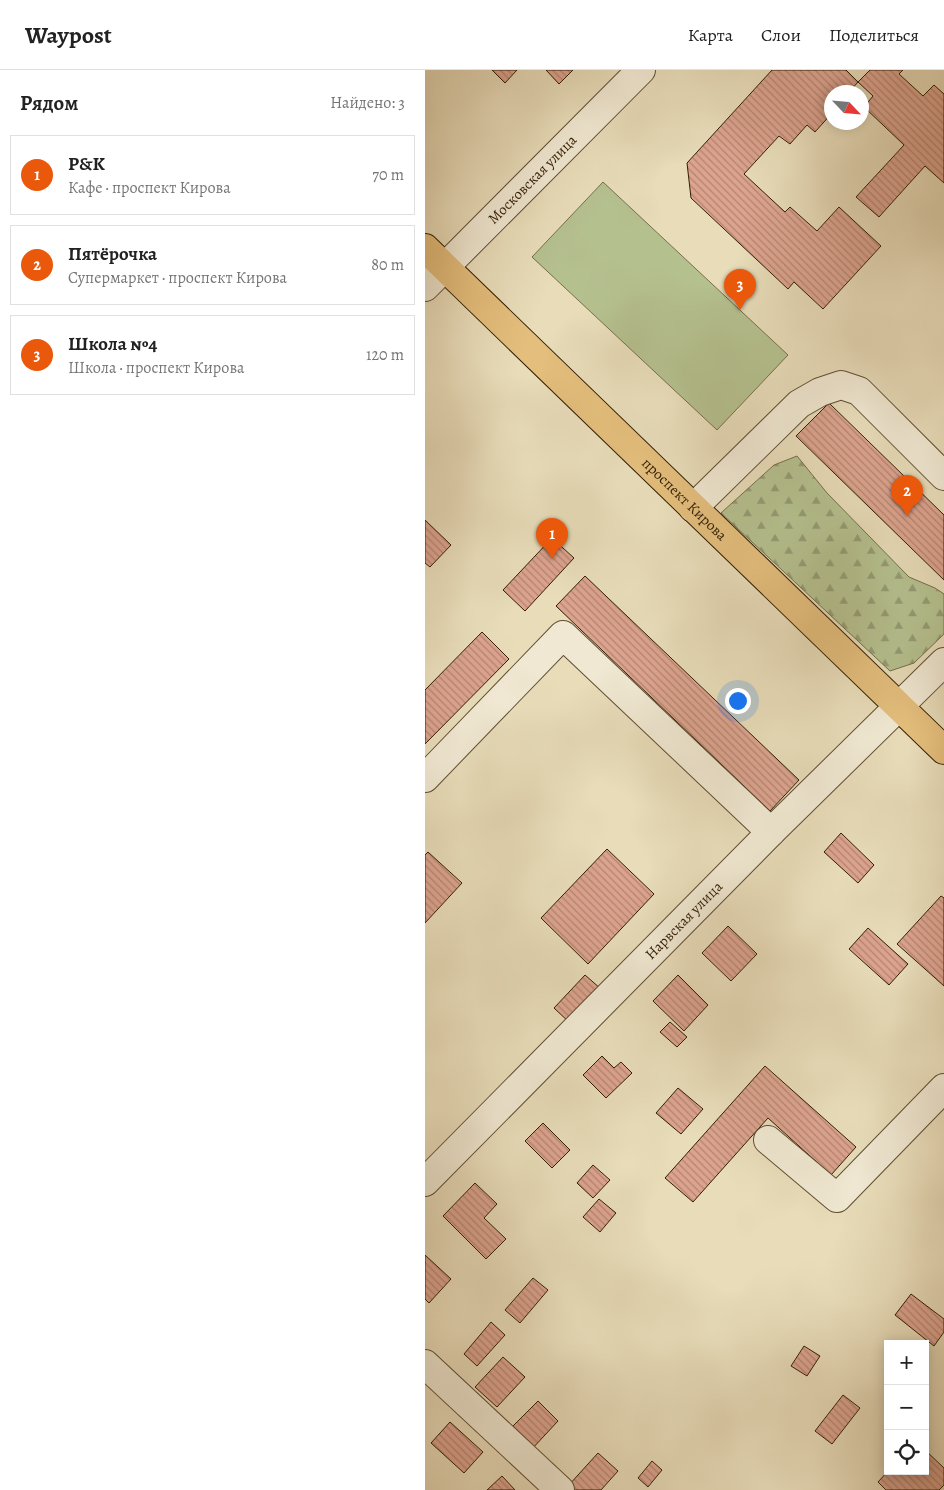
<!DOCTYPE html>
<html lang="ru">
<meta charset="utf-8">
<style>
:root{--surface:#fff;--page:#f2f2f2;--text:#222;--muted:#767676;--line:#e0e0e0;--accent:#ea580c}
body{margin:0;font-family:Alegreya,serif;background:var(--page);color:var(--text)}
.controls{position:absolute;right:15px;bottom:15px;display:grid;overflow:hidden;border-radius:0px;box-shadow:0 2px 12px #0003}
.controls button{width:45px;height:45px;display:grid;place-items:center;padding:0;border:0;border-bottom:1px solid var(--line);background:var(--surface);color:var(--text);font:25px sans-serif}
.compass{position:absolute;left:399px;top:15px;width:45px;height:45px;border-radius:50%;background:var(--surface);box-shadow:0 2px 12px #0003;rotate:116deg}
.you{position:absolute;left:312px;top:630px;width:18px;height:18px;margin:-12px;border:4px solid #fff;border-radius:50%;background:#1a73e8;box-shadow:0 0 0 8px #1a73e833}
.badge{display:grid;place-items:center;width:32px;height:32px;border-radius:50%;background:var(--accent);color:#fff;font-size:16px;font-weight:700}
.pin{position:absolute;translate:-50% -41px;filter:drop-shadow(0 1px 2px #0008)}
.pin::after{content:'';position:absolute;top:26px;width:18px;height:15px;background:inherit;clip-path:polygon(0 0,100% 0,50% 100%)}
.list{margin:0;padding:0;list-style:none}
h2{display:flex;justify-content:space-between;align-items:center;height:65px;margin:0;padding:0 20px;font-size:21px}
h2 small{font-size:16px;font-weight:400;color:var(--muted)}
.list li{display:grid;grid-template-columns:32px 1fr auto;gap:15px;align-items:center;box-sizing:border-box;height:80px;margin:0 10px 10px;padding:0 10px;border:1px solid var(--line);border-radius:0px}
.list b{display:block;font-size:19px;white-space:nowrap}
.list p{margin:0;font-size:16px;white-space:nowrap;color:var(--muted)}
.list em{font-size:16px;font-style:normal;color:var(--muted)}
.icon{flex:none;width:28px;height:28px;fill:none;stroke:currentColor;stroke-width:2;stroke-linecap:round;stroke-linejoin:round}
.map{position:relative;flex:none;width:519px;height:1420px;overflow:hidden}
header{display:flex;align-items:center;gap:30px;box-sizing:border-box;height:70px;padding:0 25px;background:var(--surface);border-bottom:1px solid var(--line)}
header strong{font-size:24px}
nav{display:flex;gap:28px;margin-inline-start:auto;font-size:18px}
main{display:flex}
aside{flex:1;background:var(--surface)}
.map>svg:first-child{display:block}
.forest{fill:url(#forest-firs);stroke:#746f4a}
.pitch{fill:#b5c08f;stroke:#746f4a}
.building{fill:url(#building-back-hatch);stroke:#321e05}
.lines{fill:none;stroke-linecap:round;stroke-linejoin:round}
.minor-casing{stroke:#604e32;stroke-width:30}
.major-casing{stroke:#321e05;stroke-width:30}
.minor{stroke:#f0e8d2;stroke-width:28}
.major{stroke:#e4be7c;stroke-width:28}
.labels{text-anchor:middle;stroke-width:4.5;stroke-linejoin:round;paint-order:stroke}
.street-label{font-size:15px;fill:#321e05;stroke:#f0e8d2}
</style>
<header>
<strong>Waypost</strong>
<nav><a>Карта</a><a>Слои</a><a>Поделиться</a></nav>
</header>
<main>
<aside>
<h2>Рядом<small>Найдено: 3</small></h2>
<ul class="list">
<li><span class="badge">1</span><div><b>P&amp;K</b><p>Кафе · проспект Кирова</p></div><em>70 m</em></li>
<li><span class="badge">2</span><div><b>Пятёрочка</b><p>Супермаркет · проспект Кирова</p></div><em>80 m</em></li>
<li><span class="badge">3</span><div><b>Школа №4</b><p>Школа · проспект Кирова</p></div><em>120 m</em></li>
</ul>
</aside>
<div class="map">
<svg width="519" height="1420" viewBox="0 0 519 1420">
<defs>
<pattern id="forest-firs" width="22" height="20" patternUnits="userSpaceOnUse" patternTransform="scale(1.25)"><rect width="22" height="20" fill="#b5c08f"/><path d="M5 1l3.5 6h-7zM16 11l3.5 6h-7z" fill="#949b73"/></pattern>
<pattern id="building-back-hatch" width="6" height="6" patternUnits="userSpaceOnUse" patternTransform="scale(1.25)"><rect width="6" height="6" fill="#dca38e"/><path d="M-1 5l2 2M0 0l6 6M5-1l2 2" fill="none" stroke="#b38472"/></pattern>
</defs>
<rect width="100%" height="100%" fill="#e8dcb9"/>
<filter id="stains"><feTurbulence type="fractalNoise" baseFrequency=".004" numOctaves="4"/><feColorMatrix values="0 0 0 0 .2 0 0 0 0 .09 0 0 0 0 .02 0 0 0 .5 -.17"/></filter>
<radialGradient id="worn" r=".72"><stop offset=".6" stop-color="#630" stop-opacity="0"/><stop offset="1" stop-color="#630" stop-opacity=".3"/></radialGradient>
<!-- forest -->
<path class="forest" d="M372,386L402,423L484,507L510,518L519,524V564L489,593L465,601L296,443L349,395Z"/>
<!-- pitch -->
<path class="pitch" d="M178,112L363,285L292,360L107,187Z"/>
<!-- building -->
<path class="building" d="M67,0H92L80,13Z
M121,0H148L134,14Z
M347,0H421L433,12L424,22H407V43L390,62L382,55L365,74L354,66L319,104L360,142L365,137L392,161L414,137L456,176L398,239L369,212L363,219L266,128L262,93Z
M445,0H478L474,4L498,26L509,15L519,24V113L500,96L454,147L431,127L479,75L439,37L448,26L433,12Z
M404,333L519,445V510L371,366Z
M0,450L26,475L5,497L0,493Z
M127,468L149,488L100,541L78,520Z
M160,506L374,710L345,741L131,536Z
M57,562L84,589L0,674V620Z
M416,763L449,795L433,813L399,782Z
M182,779L229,824L163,894L116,848Z
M3,782L37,813L0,853V785Z
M516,826L519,828V916L472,874Z
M303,856L332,884L306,911L277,883Z
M443,858L483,894L464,915L424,879Z
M160,905L176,919L145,953L129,938Z
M253,905L283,935L259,961L228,931Z
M245,952L262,967L252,977L235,962Z
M177,986L189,998L196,992L207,1003L181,1028L158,1005Z
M340,996L431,1077L406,1105L343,1048L268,1132L240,1108Z
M253,1018L278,1039L256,1064L231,1043Z
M118,1053L145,1080L127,1098L100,1071Z
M168,1095L185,1110L168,1128L152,1113Z
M50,1113L72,1134L59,1148L81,1169L61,1189L18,1146Z
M174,1129L191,1143L175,1162L158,1147Z
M0,1185L26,1209L4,1233L0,1229Z
M108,1208L123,1220L95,1253L80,1240Z
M486,1224L519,1249V1262L509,1276L470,1245Z
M66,1252L80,1265L52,1296L39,1284Z
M379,1276L395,1286L382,1306L366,1296Z
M78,1287L100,1307L72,1337L50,1317Z
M418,1325L435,1338L407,1374L390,1361Z
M113,1331L133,1351L106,1380L84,1360Z
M25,1352L58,1382L39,1403L6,1373Z
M500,1380L519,1398V1415L514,1420H461L453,1412L463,1401H500Z
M173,1383L193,1401L176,1420H148L143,1416Z
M227,1391L237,1400L223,1417L213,1408Z
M77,1406L90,1420H62Z"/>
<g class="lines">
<defs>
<g id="minor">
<path id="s1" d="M0,217L216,0"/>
<path d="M268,438L374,334L395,322L416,315L434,321L519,406"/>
<path d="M0,708L138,565L346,762"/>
<path d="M343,1070L412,1128L519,1018"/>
<path id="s2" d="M0,1112L346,762L519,592"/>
<path d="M0,1294L135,1420"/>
</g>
<g id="major">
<path id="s3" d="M0,178L519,680"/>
</g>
</defs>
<!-- minor casing -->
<use href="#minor" class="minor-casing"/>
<!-- major casing -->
<use href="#major" class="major-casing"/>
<!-- minor -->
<use href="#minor" class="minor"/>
<!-- major -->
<use href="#major" class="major"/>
</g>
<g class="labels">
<!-- street labels -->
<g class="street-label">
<text dy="5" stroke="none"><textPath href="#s1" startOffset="152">Московская улица</textPath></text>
<text dy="5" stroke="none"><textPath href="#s3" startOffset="361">проспект Кирова</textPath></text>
<text dy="5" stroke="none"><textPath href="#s2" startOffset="368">Нарвская улица</textPath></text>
</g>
</g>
<rect width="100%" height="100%" filter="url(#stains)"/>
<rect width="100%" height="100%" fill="url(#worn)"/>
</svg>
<div class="controls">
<button>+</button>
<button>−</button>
<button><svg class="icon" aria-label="locate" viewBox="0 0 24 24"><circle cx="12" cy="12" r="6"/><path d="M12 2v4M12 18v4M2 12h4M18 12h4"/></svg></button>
</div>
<svg class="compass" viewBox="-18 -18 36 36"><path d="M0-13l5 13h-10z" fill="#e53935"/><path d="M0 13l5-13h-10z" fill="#767676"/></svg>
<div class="you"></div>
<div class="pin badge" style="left:127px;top:489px">1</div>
<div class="pin badge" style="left:482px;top:446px">2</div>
<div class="pin badge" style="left:315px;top:240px">3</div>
</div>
</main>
